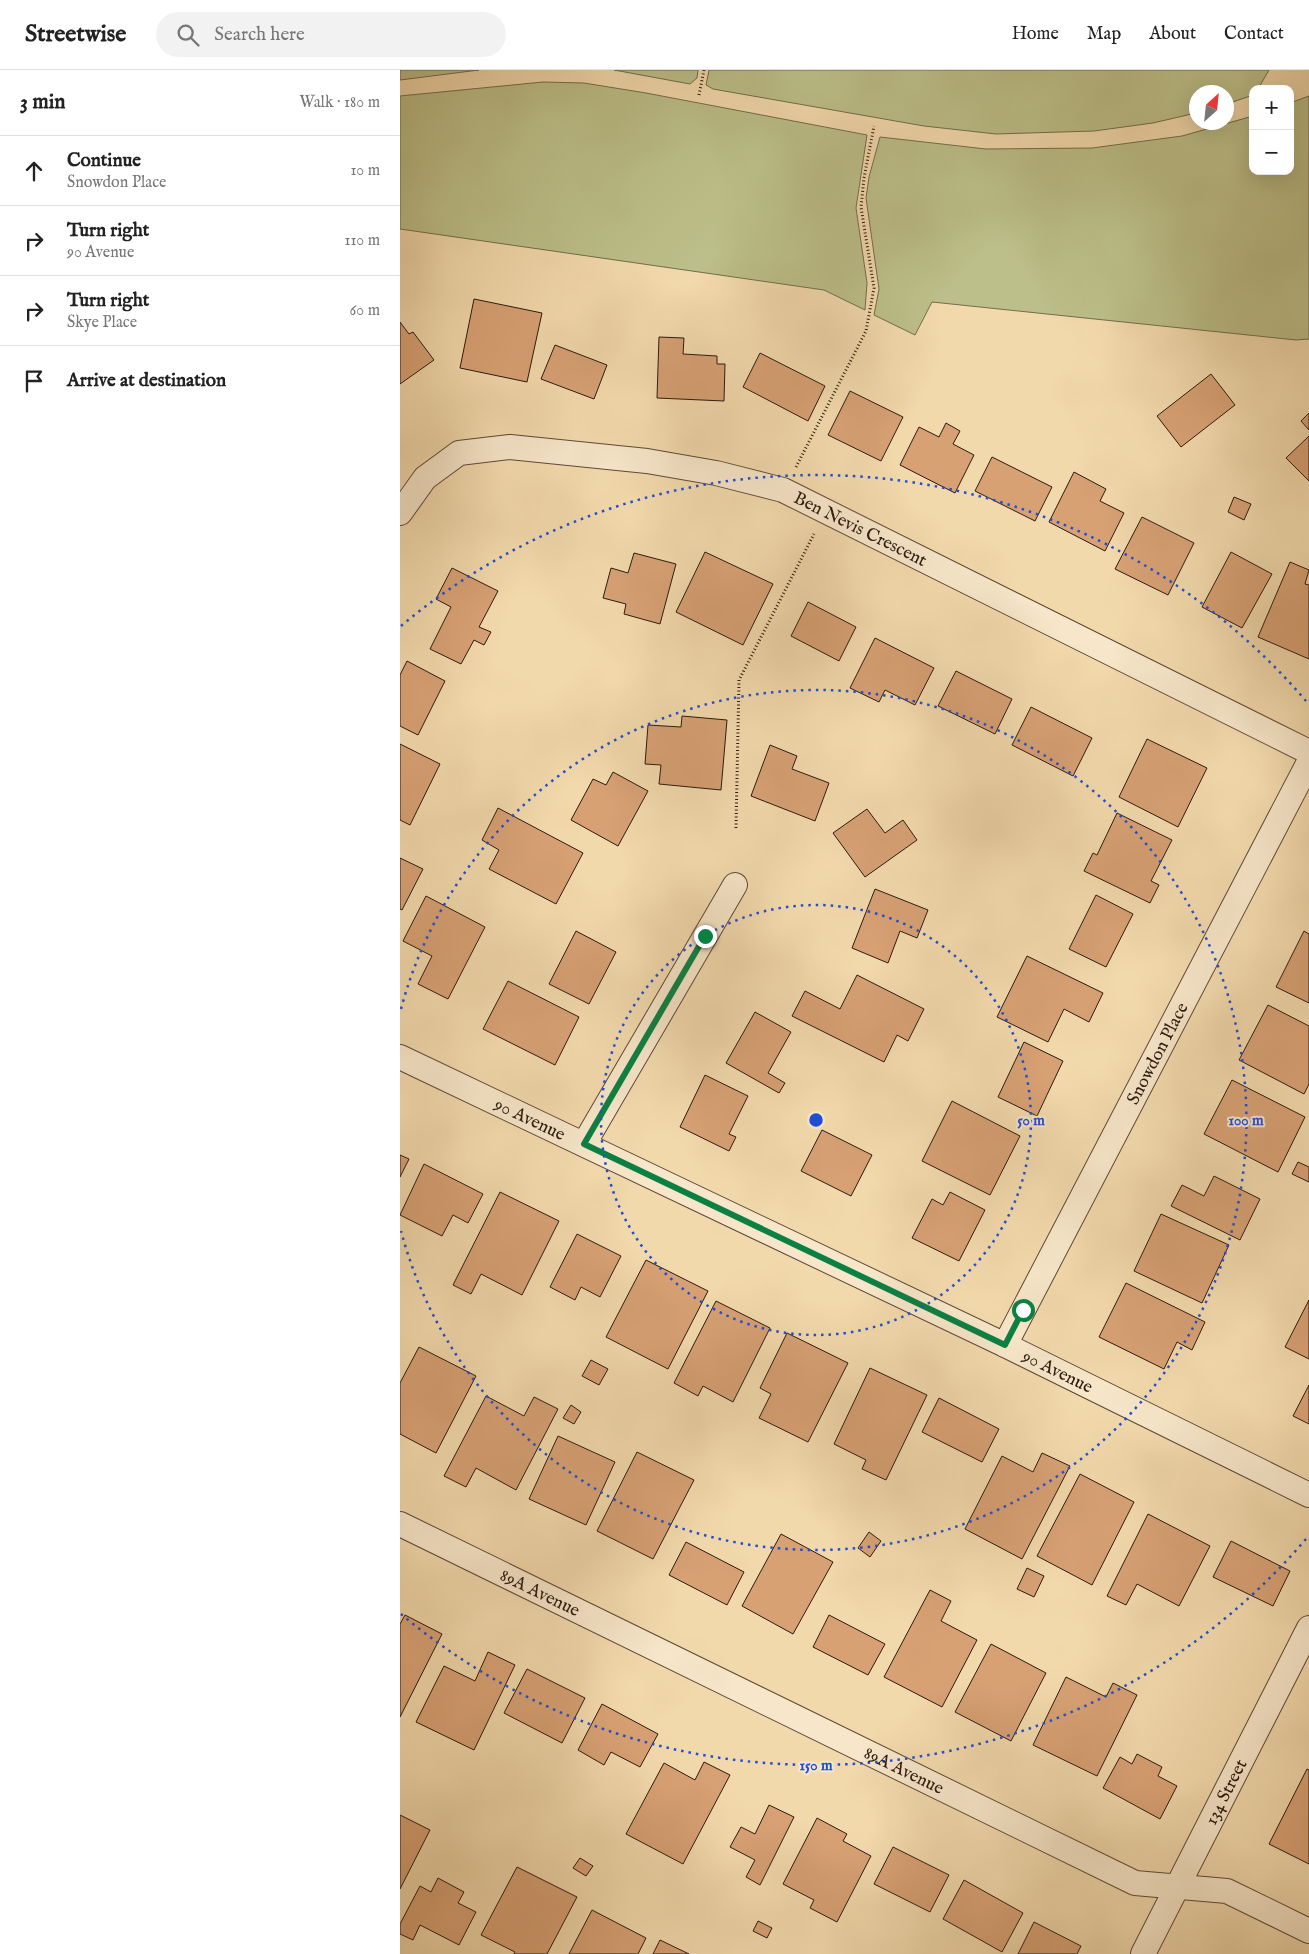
<!DOCTYPE html>
<meta charset="utf-8">
<style>
:root{--surface:#fff;--page:#f2f2f2;--text:#222;--muted:#767676;--line:#e0e0e0}
body{margin:0;font-family:"IM FELL English",serif;background:var(--page);color:var(--text)}
.controls{position:absolute;right:15px;top:15px;display:grid;overflow:hidden;border-radius:10px;box-shadow:0 5px 20px #0002}
.controls button{width:45px;height:45px;display:grid;place-items:center;padding:0;border:0;border-bottom:1px solid var(--line);background:var(--surface);color:var(--text);font:25px sans-serif}
.compass{position:absolute;left:789px;top:15px;width:45px;height:45px;border-radius:50%;background:var(--surface);box-shadow:0 5px 20px #0002;rotate:27deg}
.stop{position:absolute;width:15px;height:15px;margin:-11px;border:4px solid #0b8043;border-radius:50%;background:#fff}
.stop.end{background:#0b8043;border-color:#fff;box-shadow:0 1px 5px #0008}
.list{margin:0;padding:0;list-style:none}
h2{display:flex;justify-content:space-between;align-items:center;height:65px;margin:0;padding:0 20px;font-size:21px}
h2 small{font-size:16px;font-weight:400;color:var(--muted)}
.list li{display:grid;grid-template-columns:32px 1fr auto;gap:15px;align-items:center;box-sizing:border-box;height:70px;padding:0 20px;border-top:1px solid var(--line)}
.list b{display:block;font-size:19px;white-space:nowrap}
.list p{margin:0;font-size:16px;white-space:nowrap;color:var(--muted)}
.list em{font-size:16px;font-style:normal;color:var(--muted)}
.icon{flex:none;width:28px;height:28px;fill:none;stroke:currentColor;stroke-width:2;stroke-linecap:round;stroke-linejoin:round}
.map{position:relative;flex:none;width:909px;height:1884px;overflow:hidden}
header{display:flex;align-items:center;gap:30px;box-sizing:border-box;height:70px;padding:0 25px;background:var(--surface);border-bottom:1px solid var(--line)}
header strong{font-size:24px}
nav{display:flex;gap:28px;margin-inline-start:auto;font-size:18px}
.search{width:350px;height:45px;background:var(--page);display:flex;align-items:center;gap:12px;box-sizing:border-box;padding:0 18px;border-radius:28px;color:var(--muted);font-size:19px}
main{display:flex}
aside{flex:1;background:var(--surface)}
.map>svg:first-child{display:block}
.green{fill:#bcbf89;stroke:#746c4c}
.building{fill:#d7a174;stroke:#2c1910}
.lines{fill:none;stroke-linecap:round;stroke-linejoin:round}
.street-casing{stroke:#5e4937;stroke-width:26}
.path{stroke:#2c1910;stroke-width:3;stroke-dasharray:1 2.5;stroke-linecap:butt}
.street{stroke:#f7e6c9;stroke-width:24}
.route{stroke:#0b8043;stroke-width:6}
.ring{fill:none;stroke:#1d4ed8;stroke-width:2.5;stroke-dasharray:2.5 5}
.labels{text-anchor:middle;stroke-width:4;stroke-linejoin:round;paint-order:stroke}
.street-label{font-size:18px;fill:#2c1910;stroke:#f7e6c9}
.centre{fill:#1d4ed8;stroke:#f7e6c9;stroke-width:2.5}
.ring-label{font-size:15px;text-anchor:middle;font-weight:bold;fill:#1d4ed8;stroke:#f7e6c9;stroke-width:4;stroke-linejoin:round;paint-order:stroke}
</style>
<header>
<strong>Streetwise</strong>
<div class="search"><svg class="icon" aria-label="search" viewBox="0 0 24 24"><circle cx="10" cy="10" r="6"/><path d="M15 15l6 6"/></svg>Search here</div>
<nav><a>Home</a><a>Map</a><a>About</a><a>Contact</a></nav>
</header>
<main>
<aside>
<h2>3 min<small>Walk · 180 m</small></h2>
<ul class="list">
<li><svg class="icon" aria-label="ahead" viewBox="0 0 24 24"><path d="M12 20V5M6 11l6-6 6 6"/></svg><div><b>Continue</b><p>Snowdon Place</p></div><em>10 m</em></li>
<li><svg class="icon" aria-label="right" viewBox="0 0 24 24"><path d="M7 20v-9h11M14 6l5 5-5 5"/></svg><div><b>Turn right</b><p>90 Avenue</p></div><em>110 m</em></li>
<li><svg class="icon" aria-label="right" viewBox="0 0 24 24"><path d="M7 20v-9h11M14 6l5 5-5 5"/></svg><div><b>Turn right</b><p>Skye Place</p></div><em>60 m</em></li>
<li><svg class="icon" aria-label="arrive" viewBox="0 0 24 24"><path d="M6 21V4h12l-3 4 3 4H6"/></svg><div><b>Arrive at destination</b></div></li>
</ul>
</aside>
<div class="map">
<svg width="909" height="1884" viewBox="0 0 909 1884">
<rect width="100%" height="100%" fill="#f2d9ac"/>
<filter id="stains"><feTurbulence type="fractalNoise" baseFrequency=".004" numOctaves="4"/><feColorMatrix values="0 0 0 0 .2 0 0 0 0 .09 0 0 0 0 .02 0 0 0 .5 -.17"/></filter>
<radialGradient id="worn" r=".72"><stop offset=".6" stop-color="#630" stop-opacity="0"/><stop offset="1" stop-color="#630" stop-opacity=".3"/></radialGradient>
<!-- green -->
<path class="green" d="M0,0H79L0,10Z
M214,0H298L297,8L290,14Z
M309,0H869L858,19H853V25L827,34L826,22H796V43L753,53L694,61L596,64L524,56L313,19L306,15Z
M143,12L184,13L246,23L467,65L456,138L467,213L465,240L424,220L0,159V26Z
M909,26V269L896,270L532,232L515,265L474,245L479,219L466,128L469,107L480,67L586,79L692,78L782,66L853,46V101H890V33Z"/>
<!-- building -->
<path class="building" d="M74,229L142,243L127,312L60,298Z
M0,252L9,264L13,262L34,290L0,314Z
M259,267L284,268L283,284L317,286V294H325L324,331L257,328Z
M155,275L207,295L194,329L141,309Z
M360,283L425,316L408,351L343,317Z
M811,304L835,335L781,377L757,346Z
M450,321L503,347L481,391L428,365Z
M909,343V360L901,351Z
M546,353L560,361L553,374L574,385L555,423L500,395L519,357L539,367Z
M909,366V411L886,388Z
M592,387L652,417L635,451L575,421Z
M674,402L706,419L700,431L724,443L705,481L649,452Z
M834,427L851,434L844,450L828,442Z
M742,447L794,473L768,525L715,499Z
M305,482L373,514L343,575L276,542Z
M831,482L872,504L842,558L802,537Z
M234,483L276,494L260,554L224,544L226,534L203,528L211,498L228,503Z
M890,492L909,500L905,514L909,515V589L858,567Z
M52,498L98,521L79,557L91,562L84,575L74,570L61,594L30,579L51,537L36,529Z
M408,532L456,557L439,591L391,566Z
M475,568L534,598L515,635L485,620L479,632L450,618Z
M7,591L45,611L18,665L0,656V605Z
M556,601L612,629L595,664L538,636Z
M631,637L692,668L673,706L612,675Z
M282,646L327,650L321,720L259,714L261,695L245,694L248,655L281,657Z
M747,669L807,698L778,757L719,727Z
M0,674L40,694L10,755L0,750Z
M370,675L397,686L392,699L429,713L415,751L351,726Z
M213,702L248,721L218,776L171,750L193,709L206,715Z
M98,738L183,783L156,834L89,799L99,780L82,770Z
M467,739L485,763L503,750L517,770L465,807L433,763Z
M717,743L772,770L751,811L759,815L750,833L684,801L693,783L697,785Z
M0,788L23,799L2,840L0,839Z
M475,819L528,840L517,868L500,861L488,893L452,878Z
M696,825L733,844L706,897L669,879Z
M26,826L85,857L48,929L18,914L32,886L3,871Z
M176,861L216,882L189,934L149,914Z
M904,861L909,864V933L876,917Z
M627,886L703,923L689,952L664,939L648,972L597,947Z
M457,905L524,939L508,971L497,965L484,992L392,946L405,921L440,939Z
M108,911L179,947L155,995L83,959Z
M868,935L909,956V1014L904,1024L839,990Z
M355,942L391,962L368,1003L385,1013L379,1023L326,993Z
M624,972L663,991L637,1046L598,1027Z
M305,1005L348,1026L329,1064L336,1067L329,1081L280,1057Z
M832,1010L905,1047L878,1102L804,1064Z
M552,1031L620,1066L590,1125L522,1091Z
M422,1060L472,1085L451,1126L401,1101Z
M0,1085L9,1089L0,1107Z
M898,1092L909,1097V1112L892,1104Z
M24,1094L83,1124L68,1153L53,1145L42,1166L0,1145Z
M814,1106L860,1129L840,1170L771,1136L782,1115L804,1126Z
M100,1122L159,1151L122,1225L81,1204L71,1224L53,1215Z
M550,1122L585,1140L559,1191L512,1168L532,1129L543,1135Z
M761,1144L829,1175L802,1233L734,1201Z
M177,1164L221,1186L200,1227L181,1217L175,1230L150,1217Z
M246,1190L308,1221L268,1299L206,1267Z
M726,1213L805,1252L792,1280L777,1272L764,1299L699,1267Z
M909,1230V1289L885,1277Z
M316,1231L370,1258L333,1332L303,1316L298,1326L274,1313Z
M387,1263L448,1293L408,1372L359,1348L371,1324L360,1318Z
M19,1277L76,1306L36,1383L0,1364V1313Z
M191,1290L208,1299L199,1315L182,1306Z
M470,1298L527,1325L486,1410L462,1399L466,1390L434,1374Z
M909,1315V1354L893,1346Z
M86,1326L124,1346L134,1327L158,1339L116,1420L76,1398L66,1417L44,1406Z
M539,1328L599,1359L582,1392L522,1362Z
M171,1335L181,1342L174,1354L163,1348Z
M158,1366L215,1392L186,1455L129,1429Z
M237,1382L294,1410L253,1489L197,1461Z
M642,1383L670,1396L622,1489L565,1459L602,1386L633,1402Z
M680,1404L734,1432L692,1515L637,1486Z
M748,1444L810,1476L779,1536L737,1514L726,1535L707,1526Z
M469,1462L481,1471L470,1487L458,1478Z
M381,1464L433,1492L393,1564L342,1536Z
M831,1471L890,1501L873,1536L813,1507Z
M286,1472L344,1502L327,1535L269,1505Z
M627,1498L644,1506L634,1527L617,1519Z
M530,1520L551,1531L541,1551L577,1570L542,1637L484,1607Z
M5,1545L42,1564L0,1647V1554Z
M429,1545L485,1574L468,1605L413,1577Z
M591,1574L646,1603L611,1671L555,1642Z
M88,1582L115,1595L74,1680L16,1652L44,1596L75,1611Z
M127,1599L185,1628L162,1673L104,1643Z
M666,1607L706,1627L713,1613L737,1625L697,1706L633,1675Z
M202,1634L258,1664L240,1697L211,1682L204,1695L178,1680Z
M737,1684L762,1697L758,1706L777,1716L760,1749L703,1718L720,1687L732,1694Z
M304,1692L330,1705L283,1794L226,1764L264,1693L295,1710Z
M907,1699L909,1700V1794L869,1774Z
M369,1735L394,1747L360,1815L346,1807L355,1790L330,1777L341,1757L355,1764Z
M0,1745L30,1760L0,1819Z
M417,1748L447,1764L443,1771L471,1786L437,1852L410,1838L414,1830L383,1814Z
M493,1777L549,1805L530,1842L474,1814Z
M180,1788L193,1796L186,1806L173,1798Z
M117,1797L177,1827L147,1884H114L115,1882L81,1865Z
M38,1808L64,1822L58,1833L76,1842L59,1875L20,1855L13,1870L0,1864V1854L20,1816L31,1822Z
M564,1810L623,1843L602,1882L543,1849Z
M192,1840L246,1868L238,1884H169Z
M358,1851L372,1858L367,1868L353,1861Z
M634,1852L681,1876L677,1884H618Z
M260,1870L289,1884H253Z"/>
<g class="lines">
<defs>
<g id="street">
<path id="s1" d="M0,443L25,408L59,383L110,377L247,391L316,403L383,420L909,682"/>
<path id="s2" d="M0,987L605,1275L909,1425"/>
<path d="M184,1074L335,815"/>
<path id="s3" d="M605,1275L909,692"/>
<path id="s4" d="M0,1454L735,1813L827,1821L909,1861"/>
<path id="s5" d="M743,1884L909,1558"/>
</g>
</defs>
<!-- street casing -->
<use href="#street" class="street-casing"/>
<!-- path -->
<path class="path" d="M299,25L304,0
M396,397L466,261L474,218L461,137L464,108L474,56
M336,758L339,610L414,464"/>
<!-- street -->
<use href="#street" class="street"/>
</g>
<g class="lines">
<!-- route -->
<path class="route" d="M305,866L184,1074L605,1275L623,1240"/>
</g>
<!-- distance rings -->
<g class="ring">
<circle cx="416" cy="1050" r="215"/>
<path d="M1 939A430 430 0 1 1 1 1161"/>
<path d="M906 1469A645 645 0 0 1 1 1544M1 556A645 645 0 0 1 906 631"/>
</g>
<g class="labels">
<!-- street labels -->
<g class="street-label">
<text dy="6" stroke="none"><textPath href="#s1" startOffset="500">Ben Nevis Crescent</textPath></text>
<text dy="6" stroke="none"><textPath href="#s3" startOffset="329">Snowdon Place</textPath></text>
<text dy="6" stroke="none"><textPath href="#s2" startOffset="144">90 Avenue</textPath></text>
<text dy="6" stroke="none"><textPath href="#s2" startOffset="729">90 Avenue</textPath></text>
<text dy="6" stroke="none"><textPath href="#s4" startOffset="156">89A Avenue</textPath></text>
<text dy="6" stroke="none"><textPath href="#s4" startOffset="561">89A Avenue</textPath></text>
<text dy="6" stroke="none"><textPath href="#s5" startOffset="182">134 Street</textPath></text>
</g>
</g>
<circle cx="416" cy="1050" r="8" class="centre"/>
<g class="ring-label">
<text x="631" y="1055">50 m</text>
<text x="846" y="1055">100 m</text>
<text x="416" y="1700">150 m</text>
</g>
<rect width="100%" height="100%" filter="url(#stains)"/>
<rect width="100%" height="100%" fill="url(#worn)"/>
</svg>
<div class="controls">
<button>+</button>
<button>−</button>
</div>
<svg class="compass" viewBox="-18 -18 36 36"><path d="M0-13l5 13h-10z" fill="#e53935"/><path d="M0 13l5-13h-10z" fill="#767676"/></svg>
<div class="stop" style="left:623px;top:1240px"></div>
<div class="stop end" style="left:305px;top:866px"></div>
</div>
</main>
